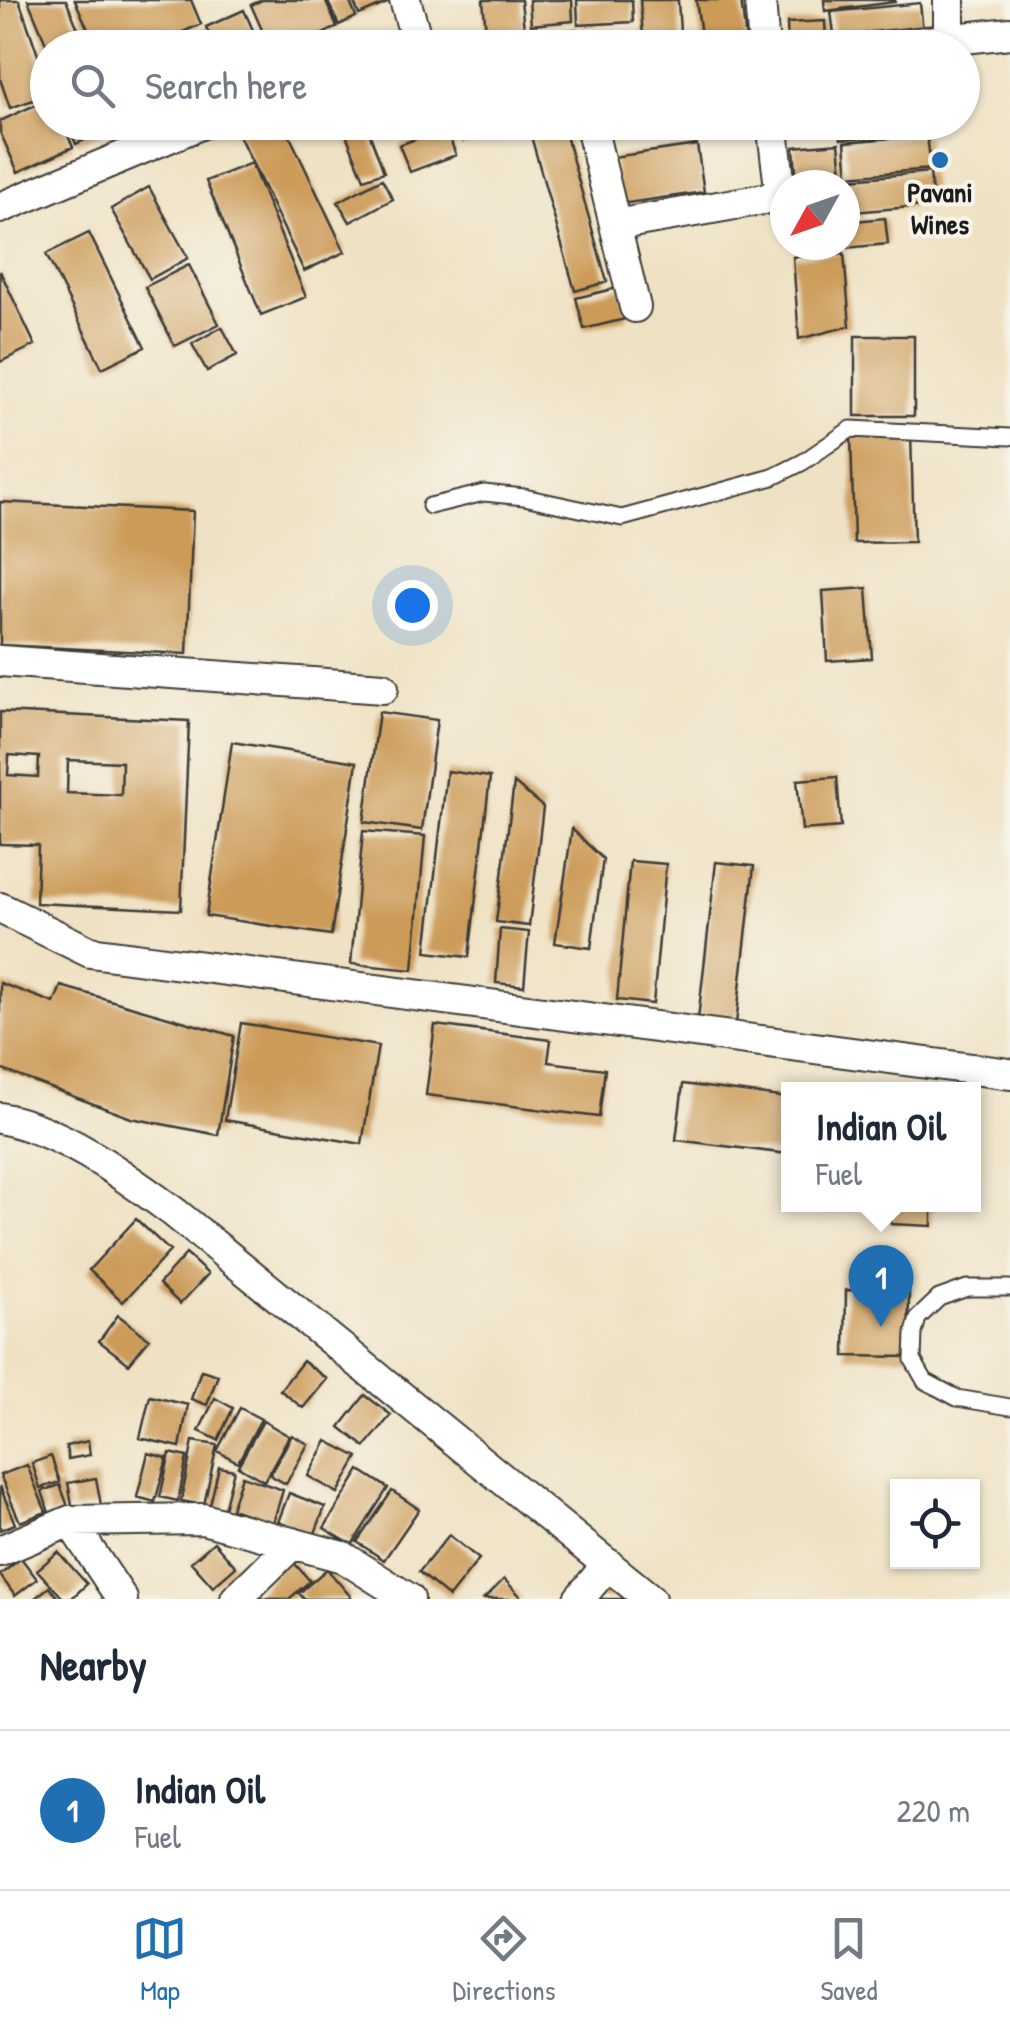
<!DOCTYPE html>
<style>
:root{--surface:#fff;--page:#f6f6f7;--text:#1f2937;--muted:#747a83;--line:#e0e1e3;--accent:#1f6fb2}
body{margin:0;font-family:"Patrick Hand",sans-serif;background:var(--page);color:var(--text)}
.controls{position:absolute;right:30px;bottom:30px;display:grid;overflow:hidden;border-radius:0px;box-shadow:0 2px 8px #0004}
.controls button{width:90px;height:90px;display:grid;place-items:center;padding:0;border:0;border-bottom:2px solid var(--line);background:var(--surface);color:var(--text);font:50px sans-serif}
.compass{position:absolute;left:770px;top:170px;width:90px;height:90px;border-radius:50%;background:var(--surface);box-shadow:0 2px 8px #0004;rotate:230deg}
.you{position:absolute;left:412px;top:605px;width:35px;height:35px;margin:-25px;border:8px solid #fff;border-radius:50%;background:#1a73e8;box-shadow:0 0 0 15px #1a73e833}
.badge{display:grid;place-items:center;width:65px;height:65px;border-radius:50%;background:var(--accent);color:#fff;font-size:32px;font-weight:700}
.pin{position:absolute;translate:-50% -82px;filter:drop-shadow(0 2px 5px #0008)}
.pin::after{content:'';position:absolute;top:52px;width:35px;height:30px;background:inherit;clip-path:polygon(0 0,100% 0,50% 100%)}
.popup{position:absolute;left:781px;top:1082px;width:200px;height:130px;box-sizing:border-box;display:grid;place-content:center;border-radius:0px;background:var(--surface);filter:drop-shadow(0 2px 8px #0005);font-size:32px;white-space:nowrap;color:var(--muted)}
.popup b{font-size:38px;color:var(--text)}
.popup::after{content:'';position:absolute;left:50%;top:100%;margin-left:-20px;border:20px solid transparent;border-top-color:var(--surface)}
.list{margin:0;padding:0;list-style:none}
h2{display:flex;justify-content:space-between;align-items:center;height:130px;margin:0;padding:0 40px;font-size:42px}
h2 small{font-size:32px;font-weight:400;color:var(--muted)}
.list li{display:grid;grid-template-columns:65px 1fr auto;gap:30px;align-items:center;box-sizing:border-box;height:160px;padding:0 40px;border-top:2px solid var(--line)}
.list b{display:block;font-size:38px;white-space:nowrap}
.list p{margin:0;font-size:32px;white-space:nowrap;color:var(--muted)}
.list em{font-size:32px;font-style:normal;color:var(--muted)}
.icon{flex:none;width:55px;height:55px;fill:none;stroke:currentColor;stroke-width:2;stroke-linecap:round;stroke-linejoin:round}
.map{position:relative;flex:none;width:1010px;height:1599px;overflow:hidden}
.search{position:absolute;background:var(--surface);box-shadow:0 2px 8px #0004;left:30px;right:30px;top:30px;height:110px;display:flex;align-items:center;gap:25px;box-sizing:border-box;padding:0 35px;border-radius:55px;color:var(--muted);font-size:38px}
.sheet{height:290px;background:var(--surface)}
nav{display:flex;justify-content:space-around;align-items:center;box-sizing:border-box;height:140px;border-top:2px solid var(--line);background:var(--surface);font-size:28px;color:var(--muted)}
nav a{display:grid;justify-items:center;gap:5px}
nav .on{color:var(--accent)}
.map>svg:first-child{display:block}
.building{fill:#cc9b58;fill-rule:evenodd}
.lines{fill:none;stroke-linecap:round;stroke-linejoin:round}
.service-casing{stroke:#3c3a35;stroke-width:19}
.minor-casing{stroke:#3c3a35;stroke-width:34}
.service{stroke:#fff;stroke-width:15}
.minor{stroke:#fff;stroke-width:30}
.poi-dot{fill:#1f6fb2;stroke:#f7f3e8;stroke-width:4}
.labels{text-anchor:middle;stroke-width:8;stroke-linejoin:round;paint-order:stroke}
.poi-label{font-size:28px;font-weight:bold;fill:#1c1c1c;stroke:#f7f3e8}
</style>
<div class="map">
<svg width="1010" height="1599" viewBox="0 0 1010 1599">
<rect width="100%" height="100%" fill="#f7f3e8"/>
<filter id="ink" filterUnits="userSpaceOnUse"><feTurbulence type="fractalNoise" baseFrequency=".01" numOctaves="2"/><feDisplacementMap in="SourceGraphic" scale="20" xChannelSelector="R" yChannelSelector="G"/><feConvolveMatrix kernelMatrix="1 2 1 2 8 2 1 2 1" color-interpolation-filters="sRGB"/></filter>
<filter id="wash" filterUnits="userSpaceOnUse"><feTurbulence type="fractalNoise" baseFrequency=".0048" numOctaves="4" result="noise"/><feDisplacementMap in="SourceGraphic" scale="40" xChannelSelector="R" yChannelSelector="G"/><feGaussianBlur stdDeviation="2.25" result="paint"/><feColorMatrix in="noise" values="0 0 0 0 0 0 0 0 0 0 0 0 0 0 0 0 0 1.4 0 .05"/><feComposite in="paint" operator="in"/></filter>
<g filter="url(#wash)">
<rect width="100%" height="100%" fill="#efe2c4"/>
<g id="blocks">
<!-- building -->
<path class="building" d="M0,0H19L48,84V95L10,108L0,79Z
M28,0H66L86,48H48Z
M75,0H191L201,24L147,48H96Z
M262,0H325L337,27L294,48H270L251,5Z
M327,0H349L356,17L339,25Z
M353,0H394L359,15Z
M483,0H521L524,29L486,32Z
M529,0H572L573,21L531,25Z
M577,0H632L633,22L578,25Z
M640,0H678L681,48H644Z
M696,0H741L747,48H703Z
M824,0H895V2L825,11Z
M920,3L923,32L835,41L831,12Z
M244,10L261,48H215L206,27Z
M825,21L826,45L788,47L787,23Z
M576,29L578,48H534L533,33Z
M188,34L194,48H159Z
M479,38L481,48H447V46Z
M48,99V122H62L73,147L18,172L0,132V121Z
M67,122H123L76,144Z
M245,122H283L345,252L304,271L235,127Z
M341,122H365L384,172L364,179Z
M458,122H497L500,131L463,141Z
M527,122H562L607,282L575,291Z
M694,122H758L759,137L695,140Z
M840,122H918L919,133L841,139Z
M446,128L456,155L410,172L399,145Z
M927,135L931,169L848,176L845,142Z
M839,143L843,185H797L794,147Z
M697,145L704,192L620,204L613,157Z
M251,163L306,297L261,315L206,181Z
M930,172L933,205L854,212L851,179Z
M382,179L393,199L350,222L338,202Z
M149,187L188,258L150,279L111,209Z
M885,218L888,244L845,248V222Z
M89,233L145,347L102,368L46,254Z
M803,245H842L843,248L804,251Z
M844,253L850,326L799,339L793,257Z
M189,265L219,324L175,346L145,287Z
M0,271L35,345L0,362Z
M621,287L629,318L584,329L576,298Z
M222,327L237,355L207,371L192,344Z
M855,336H914V416H855Z
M911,433L914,542L854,543L851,435Z
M0,502L193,511L187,654L0,645Z
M867,588L872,658L827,661L823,591Z
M0,712L189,721L181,910L36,903L38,845L0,844ZM9,755L39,757L38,777L8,775ZM68,760L122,762L121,795L67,793Z
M379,712L437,720L422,830L364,822Z
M232,742L357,762L331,935L206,916Z
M447,771L490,777L469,957L426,952Z
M837,777L841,827L802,830L797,780Z
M514,783L543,807L529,926L496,922Z
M572,829L603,859L591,948L555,943Z
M363,831L425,836L413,970L351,964Z
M630,861L666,864L653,1004L617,1000Z
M716,862L754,866L736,1024L698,1019Z
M500,929L529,932L524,986L496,983Z
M0,983L54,1003L61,986L234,1036L218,1135L131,1118L0,1069Z
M241,1023L378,1046L362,1144L225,1120Z
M435,1025L551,1040L548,1062L605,1069L599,1117L426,1095Z
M683,1084L788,1098V1154L676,1140Z
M892,1204H932V1226L891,1224Z
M136,1219L170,1251L123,1302L89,1270Z
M186,1254L208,1274L180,1304L159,1284Z
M846,1290L909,1291L908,1357L845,1356Z
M118,1315L149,1339L129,1364L99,1341Z
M303,1361L327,1379L303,1408L280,1390Z
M201,1370L218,1375L207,1405L191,1399Z
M365,1395L391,1415L365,1447L340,1427Z
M150,1396L188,1405L180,1447L140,1438Z
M215,1398L233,1408L218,1440L199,1431Z
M240,1408L261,1419L238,1462L217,1451Z
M263,1421L289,1436L264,1481L238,1466Z
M292,1435L308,1444L286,1484L270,1475Z
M88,1441L90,1455L68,1459L66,1446Z
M193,1441L217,1445L204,1505L181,1501Z
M327,1441L358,1457L338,1493L308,1476Z
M148,1453L167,1458L155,1502L137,1497Z
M170,1453L187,1457L178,1501L160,1497Z
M51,1456L60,1482L40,1488L32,1463Z
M27,1465L46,1512L20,1522L0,1475Z
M219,1467L234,1470L224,1509L210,1505Z
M360,1470L388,1488L352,1545L324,1528Z
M242,1476L283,1490L273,1523L231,1509Z
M96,1478L101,1505L73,1510L68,1483Z
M60,1485L69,1509L50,1516L42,1491Z
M0,1486L15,1524L0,1530Z
M392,1491L419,1509L384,1560L357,1542Z
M289,1493L325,1507L314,1536L278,1522Z
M449,1535L479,1559L449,1597L419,1572Z
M214,1542L236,1567L213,1587L191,1562Z
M58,1552L87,1584L71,1599H64L37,1570Z
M288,1556L310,1581L289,1599H253Z
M21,1558L37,1579L15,1596L0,1575Z
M327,1569L351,1597L348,1599H304L299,1593Z
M504,1579L523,1599H484Z
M604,1580L625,1599H588Z
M49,1587L59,1599H34Z"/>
</g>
</g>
<g filter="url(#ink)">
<use href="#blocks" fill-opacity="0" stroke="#3c3a35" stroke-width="2.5"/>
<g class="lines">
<defs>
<path id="service" d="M430,506L484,493L524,497L622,518L773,477L803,462L851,429L1010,437
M1010,1288H967L939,1298L918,1318L914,1333L913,1360L925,1381L957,1398L1010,1407"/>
<path id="minor" d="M405,0L419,48
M760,0L764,48
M949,0V39
M872,48L1010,33
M590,122L635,307
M0,208L205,122
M615,225L781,196L772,122
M0,661L383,688
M0,908L90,952L1010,1074
M0,1118C65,1131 123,1175 175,1213L650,1599
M70,1521L122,1599
M0,1551L70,1521L203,1519L343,1557L409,1599
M236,1599L293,1543
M579,1599L608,1564"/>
</defs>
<!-- service casing -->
<use href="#service" class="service-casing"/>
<!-- minor casing -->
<use href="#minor" class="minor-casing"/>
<!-- service -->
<use href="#service" class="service"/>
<!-- minor -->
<use href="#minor" class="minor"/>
</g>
</g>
<!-- markers -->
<circle class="poi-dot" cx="940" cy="160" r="10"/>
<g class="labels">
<!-- poi labels -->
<g class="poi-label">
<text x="940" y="202">Pavani<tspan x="940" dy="32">Wines</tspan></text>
</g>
</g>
</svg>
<div class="controls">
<button><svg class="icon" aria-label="locate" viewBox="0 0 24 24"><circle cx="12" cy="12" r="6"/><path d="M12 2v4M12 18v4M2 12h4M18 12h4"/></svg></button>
</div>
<svg class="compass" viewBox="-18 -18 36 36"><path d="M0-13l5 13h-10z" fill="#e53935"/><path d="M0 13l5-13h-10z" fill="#747a83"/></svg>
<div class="you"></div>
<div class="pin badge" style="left:881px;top:1327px">1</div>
<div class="popup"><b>Indian Oil</b>Fuel</div>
<div class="search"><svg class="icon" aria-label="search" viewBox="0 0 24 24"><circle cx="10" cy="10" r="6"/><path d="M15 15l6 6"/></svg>Search here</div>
</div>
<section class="sheet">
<h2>Nearby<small></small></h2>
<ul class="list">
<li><span class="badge">1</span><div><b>Indian Oil</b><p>Fuel</p></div><em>220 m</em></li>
</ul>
</section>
<nav>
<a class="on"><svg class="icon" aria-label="map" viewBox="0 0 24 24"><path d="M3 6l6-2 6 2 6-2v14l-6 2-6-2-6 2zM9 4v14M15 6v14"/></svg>Map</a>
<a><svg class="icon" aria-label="directions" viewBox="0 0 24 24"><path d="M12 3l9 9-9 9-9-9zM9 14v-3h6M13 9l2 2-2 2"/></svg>Directions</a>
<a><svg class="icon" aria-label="saved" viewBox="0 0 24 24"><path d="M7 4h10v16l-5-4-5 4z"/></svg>Saved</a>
</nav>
